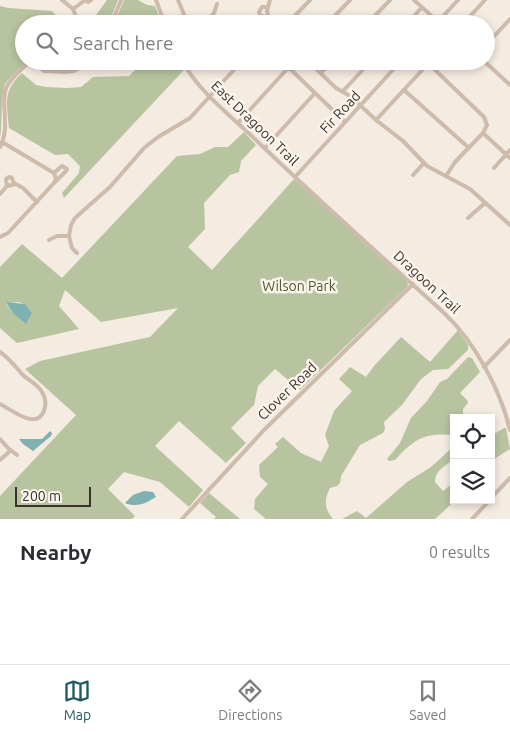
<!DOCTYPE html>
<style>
:root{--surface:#fff;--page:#f7f7f7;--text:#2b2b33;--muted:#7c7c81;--line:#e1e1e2;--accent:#1f5a5e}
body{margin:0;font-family:Ubuntu,sans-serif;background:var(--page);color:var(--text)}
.controls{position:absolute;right:15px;bottom:15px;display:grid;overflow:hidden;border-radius:0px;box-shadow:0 2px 8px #0003}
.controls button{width:45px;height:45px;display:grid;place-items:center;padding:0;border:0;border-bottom:1px solid var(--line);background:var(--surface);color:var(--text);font:25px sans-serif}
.scale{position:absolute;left:15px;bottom:12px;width:76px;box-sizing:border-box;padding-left:5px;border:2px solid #3b302b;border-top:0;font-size:14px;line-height:18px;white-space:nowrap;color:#3b302b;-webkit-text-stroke:4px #fbf5ee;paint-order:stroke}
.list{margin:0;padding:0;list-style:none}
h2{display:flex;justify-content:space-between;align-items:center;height:65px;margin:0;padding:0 20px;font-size:21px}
h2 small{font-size:16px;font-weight:400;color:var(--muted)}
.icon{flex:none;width:28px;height:28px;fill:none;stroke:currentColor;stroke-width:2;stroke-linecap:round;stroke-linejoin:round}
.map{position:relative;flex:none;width:510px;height:519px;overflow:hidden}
.search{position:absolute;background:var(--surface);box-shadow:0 2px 8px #0003;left:15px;right:15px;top:15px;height:55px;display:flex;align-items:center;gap:12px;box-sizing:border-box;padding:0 18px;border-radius:28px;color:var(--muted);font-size:19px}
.sheet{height:145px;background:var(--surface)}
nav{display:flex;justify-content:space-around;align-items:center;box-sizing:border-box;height:70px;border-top:1px solid var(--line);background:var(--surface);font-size:14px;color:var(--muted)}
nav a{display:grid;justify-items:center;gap:2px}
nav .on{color:var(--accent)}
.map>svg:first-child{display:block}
.green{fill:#b8c4a0;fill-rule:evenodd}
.water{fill:#7fb0b2}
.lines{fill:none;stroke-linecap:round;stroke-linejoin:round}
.minor{stroke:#cdbbac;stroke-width:4}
.labels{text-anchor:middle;stroke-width:5;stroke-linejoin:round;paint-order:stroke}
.street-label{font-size:14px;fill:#3b302b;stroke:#fbf5ee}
.park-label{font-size:14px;fill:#4a5a2e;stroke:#fbf5ee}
</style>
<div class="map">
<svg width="510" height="519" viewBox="0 0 510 519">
<rect width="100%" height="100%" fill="#f4ebe1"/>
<!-- green -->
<path class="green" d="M107,0H118L112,15L104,24H82L93,19Z
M124,0H138L147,5L155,6L162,24H111L116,19Z
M0,6L8,8L52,11L63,24H24V61H27C20,68 11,76 5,84C0,99 3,121 0,138Z
M141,61H179L184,70L64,198L62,193L79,173L80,166L68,154L55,155L9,128C7,104 2,91 22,73L36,85L46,87L67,88L81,87L93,77L129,76L140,65Z
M244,132L256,145L241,161L239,172L230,175L204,203L205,229L188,247L212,270L294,179L407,281L408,286L300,390L275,369L258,386L254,405L231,428L246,443L226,463L179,421L155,446L203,490L189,507L160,482L124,472L108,489L135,516L132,519H0V496L76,415L25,369L40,361L150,337L178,308L101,322L65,290L59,306L79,329L17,343L0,328V267L22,244L62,278L177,156L200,154L215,147H228ZM19,302L24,304L32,313H13L6,303Z
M458,330L468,345V350L448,369L433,370L421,379L402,405L384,422L385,429L383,433L360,445L341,476L340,483L337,486L330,488C324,499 324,509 333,519H266L254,509L255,499L268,484L260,477L259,465L278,447L275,444L283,437L301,453L321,462L329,446L325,435L334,411L352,391L339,379L350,367L366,377L374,366L401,337L430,362Z
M468,357L472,358L480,372L460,393L467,400L468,403L463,409V418H454V438L452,435C424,432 413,440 395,460L389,461L387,459L400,443L411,418L427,401L440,382L447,379Z
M504,428H506L510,449L491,461V436Z
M454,446V465L450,462C442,468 435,472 435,482L443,491L453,483L454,500H456L435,519H342L357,511L366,518L407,482L431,467Z
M209,493L240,519H214L216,517L200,503Z"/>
<!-- water -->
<path class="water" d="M6,302L25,304L32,313L26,324L13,313Z
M50,431L52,433L51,436L33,451L23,444L19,439H42Z
M144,491L153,492L156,497C146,503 137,508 125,503L133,495Z"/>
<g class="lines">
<!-- minor -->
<path class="minor" d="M62,0L73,9L79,24
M84,0L88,2L91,0
M156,0L165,24
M178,0L188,24
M270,0L267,11L270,24
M414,0L435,19L443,24
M267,7H262L259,12L261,16L267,17
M73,9L84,1
M108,24L115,15L121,0
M204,24L214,13L217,4
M228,24L235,19H238L244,24
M287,24L310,0
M327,24L350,0
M367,24L390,0
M407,24L422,7
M436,24L458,0
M463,24L485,0
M486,45L510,19
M32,61L44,71L66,72L74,71L88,63L118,61
M182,61C200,93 231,116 257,141C318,200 381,256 444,313C475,342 500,389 510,430
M282,61L345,122
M308,61L336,88L350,96L376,120L403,141L427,166L470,189L510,225
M484,61L510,85
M468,64L471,61
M186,68L194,61
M321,73L332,61
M404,90L469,148
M343,91L371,61
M376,120L425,67L428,65L432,67L484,117L487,125L483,133L455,162L446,176
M238,123L288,68
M483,133L510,158
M2,142L54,173
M0,147C11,126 0,106 6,88C11,77 22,69 30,61
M265,148L315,93
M494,168L510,150
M54,173L62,166L67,169L66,171L55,182
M413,175L424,163
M295,177L401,61
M7,186L6,179L9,177L12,178L14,184
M0,194L7,186L16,184L23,188L37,202
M468,218L485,203
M0,237L8,233L54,183L56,179L54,173
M49,240L57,236H69
M77,253L72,248L69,236L71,225L75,218L110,187L144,148L158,137L190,118L242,61
M0,352C9,358 15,366 22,374C29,381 38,384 42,392C46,398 46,405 44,411C36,431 11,409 0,404
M484,367L510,340
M0,439L8,448L17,455
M0,460L10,451
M491,498L510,478
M182,519L264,430L413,284
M472,519L490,500"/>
</g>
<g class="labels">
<!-- street labels -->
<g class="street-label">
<text transform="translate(340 112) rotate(-47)" y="5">Fir Road</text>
<text transform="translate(255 123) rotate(44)" y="5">East Dragoon Trail</text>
<text transform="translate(427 282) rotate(43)" y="5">Dragoon Trail</text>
<text transform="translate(287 391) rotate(-44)" y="5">Clover Road</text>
</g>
<!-- park labels -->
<g class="park-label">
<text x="299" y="291">Wilson Park</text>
</g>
</g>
</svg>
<div class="controls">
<button><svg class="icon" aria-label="locate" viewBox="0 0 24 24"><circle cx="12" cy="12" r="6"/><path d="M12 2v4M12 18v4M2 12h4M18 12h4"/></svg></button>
<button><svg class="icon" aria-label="layers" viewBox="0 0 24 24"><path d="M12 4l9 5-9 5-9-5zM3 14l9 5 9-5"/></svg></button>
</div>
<div class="scale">200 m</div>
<div class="search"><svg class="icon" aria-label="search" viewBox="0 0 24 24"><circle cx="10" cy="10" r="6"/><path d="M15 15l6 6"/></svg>Search here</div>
</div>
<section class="sheet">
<h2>Nearby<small>0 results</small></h2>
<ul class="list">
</ul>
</section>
<nav>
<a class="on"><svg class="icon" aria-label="map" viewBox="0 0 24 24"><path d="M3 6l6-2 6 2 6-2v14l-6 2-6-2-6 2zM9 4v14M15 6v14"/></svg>Map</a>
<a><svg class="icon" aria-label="directions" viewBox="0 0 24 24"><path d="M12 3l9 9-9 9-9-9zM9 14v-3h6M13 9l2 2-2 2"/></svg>Directions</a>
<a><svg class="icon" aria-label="saved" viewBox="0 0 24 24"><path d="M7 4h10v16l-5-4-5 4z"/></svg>Saved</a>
</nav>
